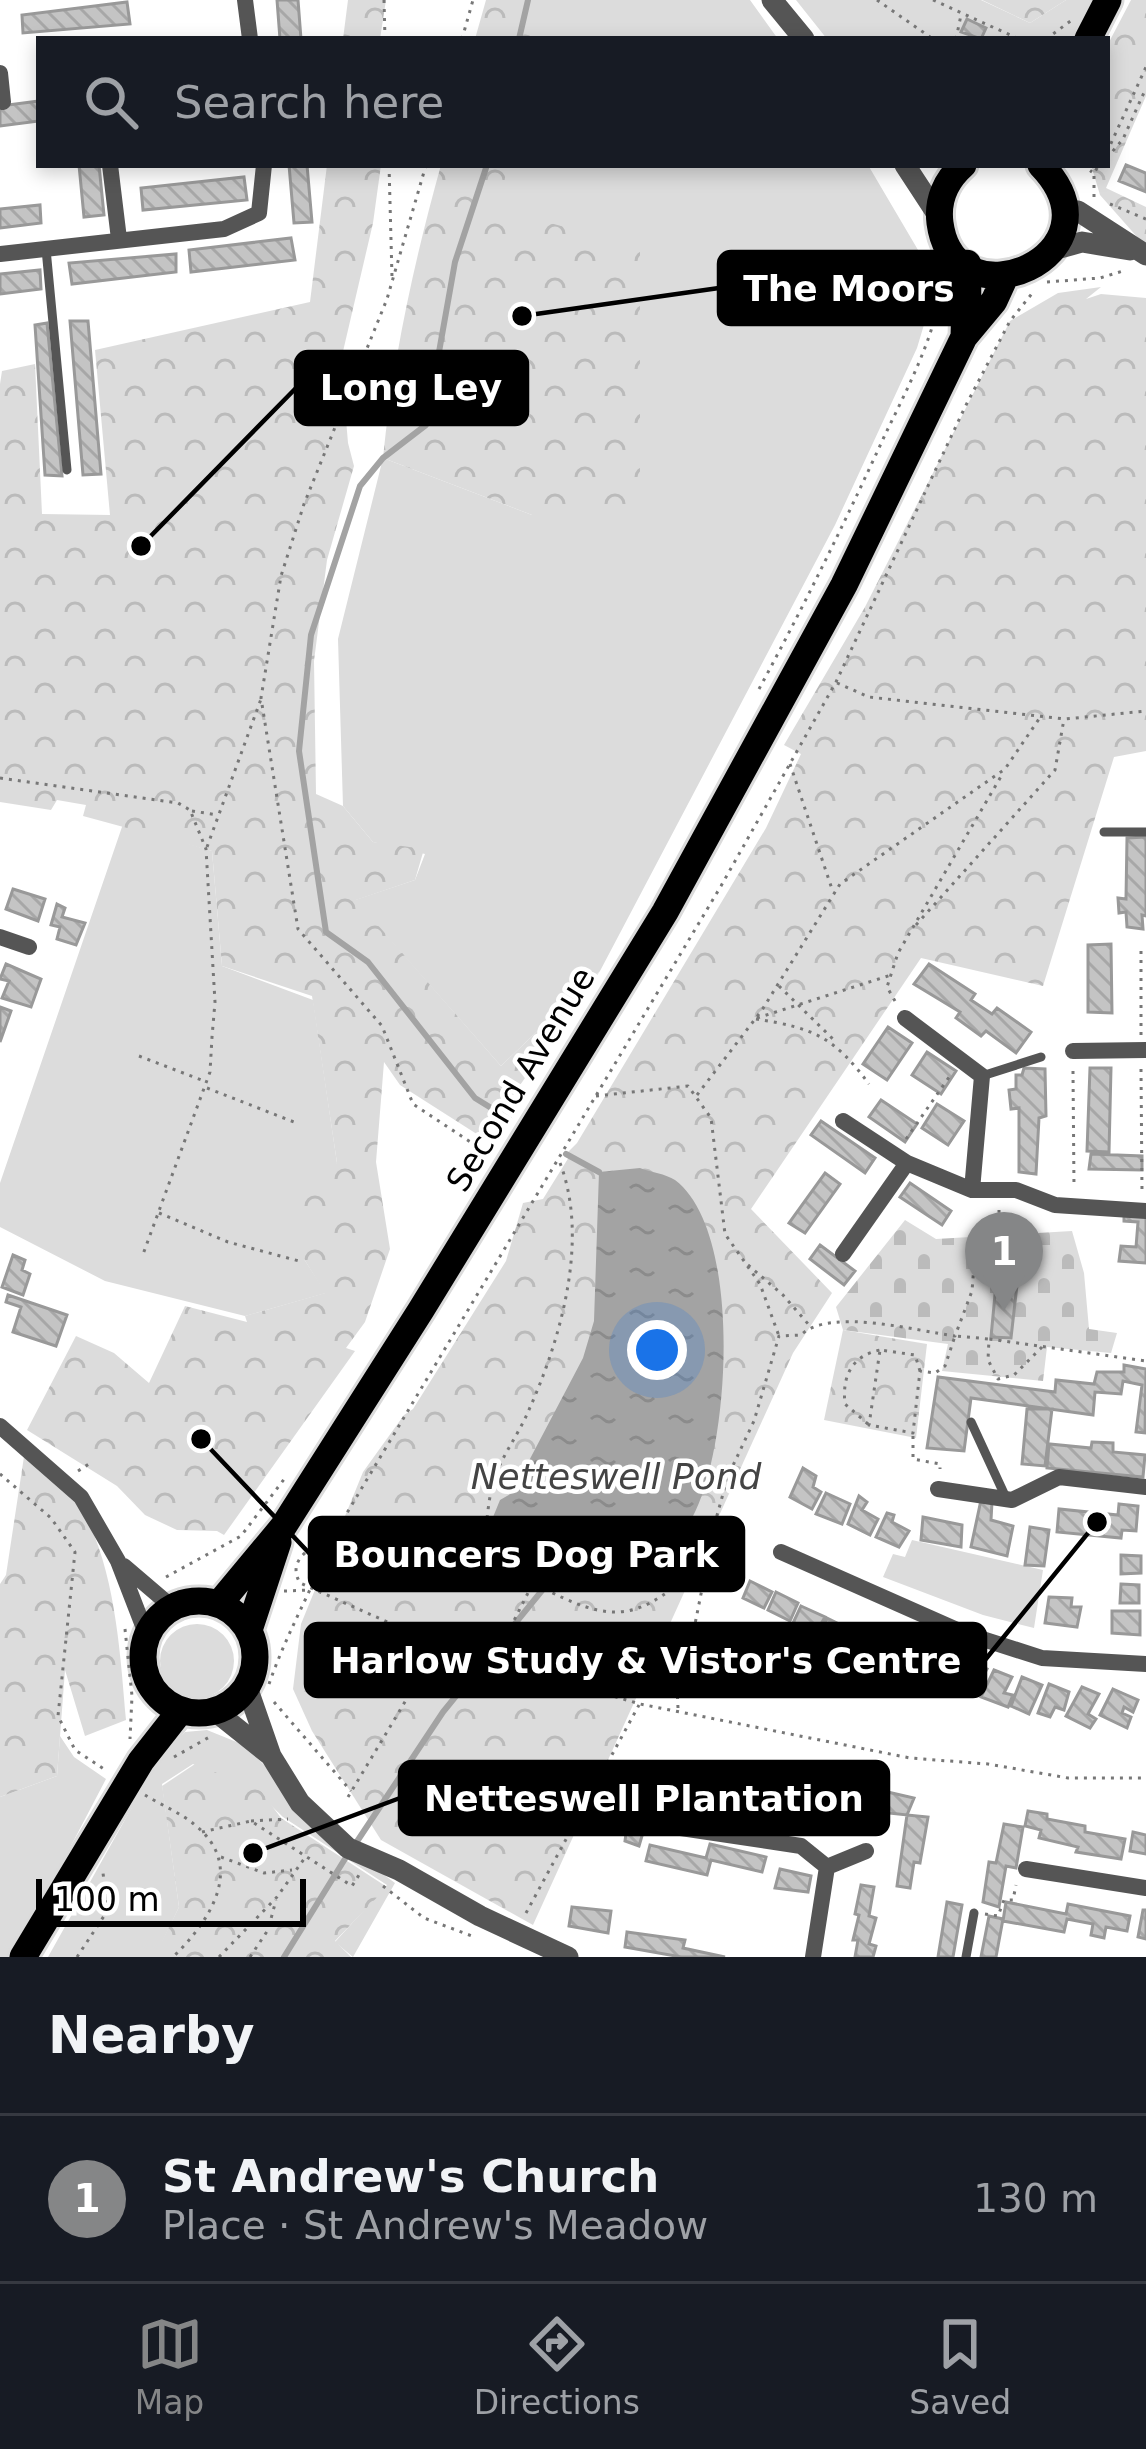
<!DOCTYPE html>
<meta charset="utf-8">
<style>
:root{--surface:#171b24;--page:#20242c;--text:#f1f3f6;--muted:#9ea1a6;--line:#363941;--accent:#858687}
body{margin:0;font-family:"DejaVu Sans",sans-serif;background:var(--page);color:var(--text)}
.scale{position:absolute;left:36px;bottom:30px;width:270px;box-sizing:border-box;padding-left:12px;border:6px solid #000;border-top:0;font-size:33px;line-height:42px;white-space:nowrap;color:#000;-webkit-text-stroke:9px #fff;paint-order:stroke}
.you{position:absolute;left:657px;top:1350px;width:42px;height:42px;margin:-30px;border:9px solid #fff;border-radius:50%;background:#1a73e8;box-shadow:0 0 0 18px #1a73e833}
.badge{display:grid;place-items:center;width:78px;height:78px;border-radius:50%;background:var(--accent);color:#fff;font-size:39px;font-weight:700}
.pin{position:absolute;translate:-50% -99px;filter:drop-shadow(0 3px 6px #0008)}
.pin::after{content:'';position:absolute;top:63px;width:42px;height:36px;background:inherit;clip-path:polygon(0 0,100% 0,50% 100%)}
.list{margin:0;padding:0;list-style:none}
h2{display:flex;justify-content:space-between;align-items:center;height:156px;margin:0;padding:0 48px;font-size:51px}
h2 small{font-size:39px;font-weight:400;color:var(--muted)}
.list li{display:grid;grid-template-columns:78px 1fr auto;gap:36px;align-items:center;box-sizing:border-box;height:168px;padding:0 48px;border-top:3px solid var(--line)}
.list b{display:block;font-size:45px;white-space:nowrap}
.list p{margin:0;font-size:39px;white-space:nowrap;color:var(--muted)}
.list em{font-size:39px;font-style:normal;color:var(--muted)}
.icon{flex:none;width:66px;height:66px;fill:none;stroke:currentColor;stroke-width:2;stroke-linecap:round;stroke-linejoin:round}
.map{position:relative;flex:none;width:1146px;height:1957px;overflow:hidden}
.search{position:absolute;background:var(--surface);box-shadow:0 6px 18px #0003;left:36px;right:36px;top:36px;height:132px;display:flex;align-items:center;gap:30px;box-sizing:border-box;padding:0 42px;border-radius:0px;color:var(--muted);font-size:45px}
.sheet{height:324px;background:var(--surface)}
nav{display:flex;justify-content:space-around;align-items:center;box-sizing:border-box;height:168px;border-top:3px solid var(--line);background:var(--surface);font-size:33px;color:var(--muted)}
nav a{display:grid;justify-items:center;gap:6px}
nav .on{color:var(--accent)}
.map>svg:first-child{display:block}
.green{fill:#dcdcdc}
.forest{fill:url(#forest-crowns)}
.cemetery{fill:url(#cemetery-stones)}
.water{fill:url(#water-ripples)}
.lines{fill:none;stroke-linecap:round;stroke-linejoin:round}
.stream{stroke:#a3a3a3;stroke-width:6}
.building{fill:url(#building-back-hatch);stroke:#999;stroke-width:3}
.primary-casing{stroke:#dbdbdb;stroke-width:33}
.path{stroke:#777;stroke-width:3;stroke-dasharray:3 6;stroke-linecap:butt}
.service{stroke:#555;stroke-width:9}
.minor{stroke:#555;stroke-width:16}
.tertiary{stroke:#555;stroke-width:21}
.primary{stroke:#000;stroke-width:27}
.labels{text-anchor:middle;stroke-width:9;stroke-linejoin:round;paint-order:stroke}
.street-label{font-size:33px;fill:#000;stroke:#fff}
.water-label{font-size:36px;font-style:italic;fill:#444;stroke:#fff}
.leader{fill:none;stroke:#000;stroke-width:4.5}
.callout-dot{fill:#000;stroke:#fff;stroke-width:4.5}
.callout{fill:#000;stroke:#000;stroke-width:4.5}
.callout-label{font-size:36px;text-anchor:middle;font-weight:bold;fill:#fff}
</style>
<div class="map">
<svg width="1146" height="1957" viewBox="0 0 1146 1957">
<defs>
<pattern id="forest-crowns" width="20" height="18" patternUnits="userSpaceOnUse" patternTransform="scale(3)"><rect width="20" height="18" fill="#dcdcdc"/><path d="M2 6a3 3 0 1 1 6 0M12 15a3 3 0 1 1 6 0" fill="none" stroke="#bbb"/></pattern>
<pattern id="cemetery-stones" width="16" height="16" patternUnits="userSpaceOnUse" patternTransform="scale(3)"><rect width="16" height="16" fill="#dcdcdc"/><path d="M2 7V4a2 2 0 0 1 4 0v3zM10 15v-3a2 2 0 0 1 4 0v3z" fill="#bbb"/></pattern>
<pattern id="water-ripples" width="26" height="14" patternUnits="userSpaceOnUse" patternTransform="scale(3)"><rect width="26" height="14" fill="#a3a3a3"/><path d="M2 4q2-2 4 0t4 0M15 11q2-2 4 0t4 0" fill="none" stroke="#8b8b8b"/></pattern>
<pattern id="building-back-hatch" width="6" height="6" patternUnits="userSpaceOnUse" patternTransform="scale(3)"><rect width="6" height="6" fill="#c4c4c4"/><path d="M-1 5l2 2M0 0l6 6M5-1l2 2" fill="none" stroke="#a7a7a7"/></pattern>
</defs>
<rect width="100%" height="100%" fill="#fff"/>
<!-- green -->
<path class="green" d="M546,0H750L778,39H533Z
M796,0H981L1030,23L1066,0H1095L1074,39H827Z
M506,165H868L931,272L926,318L917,348L835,525L600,971L501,1066L355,900L415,880L425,854L373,842L343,806L338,639L383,458L532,515L498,210Z
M123,824L212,851L222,966L313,1000L337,1163L304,1259L326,1293L245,1316L105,1281L0,1227V1183Z
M912,1540L1043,1570L1034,1628L983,1615L883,1577L893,1554L905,1557Z
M160 1661a37 37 0 1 1 74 0a37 37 0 1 1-74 0Z
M207,1730L244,1745L348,1848L395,1883L353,1957L335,1942L387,1885L283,1817L260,1795L193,1764L162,1784L179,1907L155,1957H48L159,1759L185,1732Z
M60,1736L74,1757L106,1779L22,1939L9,1957H0V1797L57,1776Z"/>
<!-- forest -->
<path class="forest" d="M348,0H386L380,39H343Z
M486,0H547L534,39H475Z
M982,0H1066L1030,23Z
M1131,0H1146V96L1106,188L1146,207V247L1100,195L1091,165H1107V46Z
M327,165H381L373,223L341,360L348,443L354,466L327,560L314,661L316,794L343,806L373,842L424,849L415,880L356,900L501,1066L600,971L483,1138L400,1085L384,1062L376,1162L390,1249L365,1322L346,1348L355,1351L224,1535L217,1531L177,1530L145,1515L117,1486L27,1430L76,1336L114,1353L149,1383L185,1306L247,1322L245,1316L325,1293L304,1259L295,1188L337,1163L312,996L222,966L212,851L83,816L86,805L57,800L51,810L0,802V384L2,371L35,364L42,514L110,515L95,350L310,302Z
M441,165H507L500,209L640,248V504L532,515L383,458C393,358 414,262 441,165Z
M1101,287L1086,299L1101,294L1146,298V751L1114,757L1043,986L921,958L751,1209L832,1293L793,1353L533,1925L381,1840L312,1731L293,1689L301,1624L363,1472L404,1415L413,1409L506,1261L523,1203L543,1199L569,1157L566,1154L577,1143L766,828L801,754L784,745L865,607L1010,321L1058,293Z
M843,1330L927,1344L916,1438L824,1420Z
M25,1450C40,1464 59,1479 72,1495C115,1552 120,1652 126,1720L85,1736L65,1670L57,1776L0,1797V1584L6,1575Z
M195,1764L261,1791L281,1818L387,1887L335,1941L351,1957H154L179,1907L162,1786Z"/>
<!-- cemetery -->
<path class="cemetery" d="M905,1220L936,1239L1072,1231L1084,1273L1089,1329L1117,1333L1111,1353L1047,1347L1043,1381L942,1371L948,1344L843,1330L836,1307Z"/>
<!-- water -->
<path class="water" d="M640,1168C650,1172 666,1174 675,1180C744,1232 730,1450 692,1518C675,1549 649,1571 620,1589L553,1577L504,1548L491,1522L500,1500L512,1493L583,1358L594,1321L599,1172Z"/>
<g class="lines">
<!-- stream -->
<path class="stream" d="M519,39L528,0
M487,165L455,262L426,425L383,458L360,486L311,635L299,751L326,932L368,962L475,1098L509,1119
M566,1154L599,1172
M356,1843L443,1712L553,1577
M284,1957L348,1854"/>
</g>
<!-- building -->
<path class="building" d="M277,0H298L301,39H280Z
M127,2L130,24L23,33L22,15Z
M967,19L986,28L981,39L961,32Z
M39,101V121L0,126V106Z
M79,165H99L104,215L84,217Z
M289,165H307L312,222L294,223Z
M1126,165L1146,173V192L1119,181Z
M244,177L247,200L143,210L141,188Z
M40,205L41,223L0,228V209Z
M291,238L295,260L191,272L189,250Z
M176,254V272L72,284L69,263Z
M40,270L41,289L0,294V274Z
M70,321H88L101,474L83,475Z
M47,323L62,476L45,475L35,325Z
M1146,837V916L1142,915L1143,929L1127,927L1126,912L1119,913L1118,898L1126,899L1127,838Z
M13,889L45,899L38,921L6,909Z
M57,904L65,908L62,917L85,923L76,945L57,939L60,927L51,925Z
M1111,944L1112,1013L1088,1012V945Z
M6,964L41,979L31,1007L2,998L9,981L0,979Z
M929,964L975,994L971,1000L992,1014L997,1008L1031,1032L1016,1053L986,1031L981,1036L956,1018L960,1012L914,984Z
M0,1007L11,1011L0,1042Z
M888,1027L912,1043L887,1080L863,1064Z
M927,1052L956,1071L941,1094L912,1075Z
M1024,1068L1045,1069L1046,1116L1039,1118L1036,1174L1019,1172V1108L1011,1109L1009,1090L1016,1089V1075H1022Z
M1090,1068H1111L1109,1152L1087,1151Z
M881,1100L917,1124L905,1142L869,1117Z
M937,1104L964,1121L948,1145L922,1128Z
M821,1121L875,1158L865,1173L811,1135Z
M1091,1154L1142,1156V1170L1089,1169Z
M825,1173L840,1184L805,1233L789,1223Z
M910,1183L951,1211L942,1225L900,1197Z
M1124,1214L1146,1216V1263L1119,1261L1121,1246L1136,1247L1138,1222L1124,1221Z
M820,1245L855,1271L844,1285L810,1259Z
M13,1255L25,1260L22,1270L30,1274L23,1295L2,1287Z
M996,1284L1017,1285L1011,1338L991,1337Z
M8,1295L67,1315L56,1346L13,1332L21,1307L6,1302Z
M1124,1365L1146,1369L1145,1433L1136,1432L1142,1385L1123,1381L1121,1394L1095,1392L1093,1415L971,1398L964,1451L927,1448L938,1377L1055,1392L1056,1380L1094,1384L1097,1372H1124Z
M1027,1409H1052L1045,1466L1022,1464Z
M1092,1442L1113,1443V1452L1145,1455L1143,1477L1047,1468L1049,1444L1091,1448Z
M803,1468L816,1476L813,1487L821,1492L812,1509L790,1497Z
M826,1493L850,1504L842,1524L816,1514Z
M859,1496L867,1502L862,1510L878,1519L870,1535L848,1524Z
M981,1500L992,1502L991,1520L1013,1526L1007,1556L971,1547Z
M1119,1504L1138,1506L1136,1531L1122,1530L1121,1538L1057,1532L1059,1509L1118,1515Z
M887,1513L894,1515L892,1522L909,1531L899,1547L876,1537Z
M923,1517L962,1525L961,1547L921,1540Z
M1030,1527L1049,1530L1044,1566L1025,1565Z
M1121,1555L1141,1556V1573L1121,1574Z
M750,1581L772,1592L764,1608L743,1598Z
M1121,1584L1139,1585V1603H1120Z
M776,1592L798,1603L790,1621L768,1610Z
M1049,1597L1072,1598L1071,1607H1081L1077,1627L1045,1623Z
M801,1606L825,1617L815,1634L793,1623Z
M1112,1611H1140V1635L1112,1633Z
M827,1618L851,1630L843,1646L820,1634Z
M968,1661L987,1669L974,1692L958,1685Z
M994,1670L1012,1677L1004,1693L1013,1695L1008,1707L981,1697Z
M1022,1677L1042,1685L1029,1714L1011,1706Z
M1049,1684L1069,1692L1064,1710L1055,1707L1050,1717L1038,1713Z
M1082,1687L1099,1694L1088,1714L1096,1719L1090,1728L1066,1716Z
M1113,1689L1138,1700L1133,1712L1124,1707L1122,1713L1131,1717L1127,1728L1100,1715Z
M660,1766L688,1774V1768L718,1771L719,1783L737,1788L738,1783L767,1789L769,1782L825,1789L824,1797L852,1802L854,1792L883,1797V1791L914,1798L907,1815L851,1809L849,1817L822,1814L823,1808L769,1797L766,1806L711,1798V1788L686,1783L685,1789L657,1782Z
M641,1784L655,1788L653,1821L647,1819L639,1846L625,1841L629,1811L635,1813Z
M1028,1811L1047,1814V1819L1085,1826V1832L1125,1839L1121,1859L1076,1852L1078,1847L1039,1838L1041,1830L1025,1826Z
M907,1815L928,1817L920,1863L914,1862L910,1888L897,1886Z
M1004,1824L1023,1827L1016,1868L1006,1866L999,1907L983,1902L989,1862L996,1863Z
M1133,1832L1146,1835V1854L1130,1851Z
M710,1844L766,1857L762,1872L711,1860L707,1875L646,1861L650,1845L706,1858Z
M780,1869L811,1876L808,1892L775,1888Z
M861,1885L874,1887L869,1916L876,1918L869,1944L876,1946L873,1957H855L858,1940H853L859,1915L855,1914Z
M947,1902L962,1905L953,1957H938Z
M1006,1902L1066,1914L1068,1904L1130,1916L1127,1931L1106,1927L1104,1938L1091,1935L1093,1924L1067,1919L1064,1932L1003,1921Z
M572,1907L611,1911L608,1933L569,1926Z
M1143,1910H1146V1939L1138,1937Z
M989,1916L1003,1919L996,1957H981Z
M627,1932L685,1940L683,1948L725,1957H681L625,1947Z"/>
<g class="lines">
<defs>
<path id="primary" d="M1088,39L1108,0
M963,165C946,180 937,200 940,223C954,329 1128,255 1041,165
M964,337L966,265
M143 1657a56 56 0 1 1 112 0a56 56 0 1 1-112 0Z
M219,1604L283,1527L421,1310L665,912L844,585L964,337L994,301L1005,277
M249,1630L278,1542
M23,1957L141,1761L181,1710"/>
</defs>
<!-- primary casing -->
<use href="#primary" class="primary-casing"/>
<!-- path -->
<path class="path" d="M384,0L385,39
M877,0L933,39
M933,0L1019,39
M462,39L473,0
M956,39L961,15
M1046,39L1072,20
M1107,152L1146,67
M1107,158L1123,139L1146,88
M389,165L392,277
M426,165L387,299L304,504L281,576L261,698L298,929L382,1026L413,1104L487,1153
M1083,165L1092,172
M1094,197V173L1099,165
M1110,204L1146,219
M1047,282L1100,278L1126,270
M837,683L869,697L1065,719L1146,711
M759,689C804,606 845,522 884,437C906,391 934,339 941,289
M790,764L833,892
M0,778L178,803L190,810L206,849L215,1002L212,1037L210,1072L142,1257
M192,811L218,815
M207,847L261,699
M916,925L1055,770L1064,719
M1141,951V1035
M779,986L836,1042
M895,1001L887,987L898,953L1003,773
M757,1018L891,975
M756,1019C814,1028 834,1037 869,1084
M139,1056L204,1081
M1141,1069L1142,1191
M1073,1071L1074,1187
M207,1088L294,1122
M697,1095L762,1010L840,884L1005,769L1041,716
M596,1096L688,1086L711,1118L725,1234L760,1284L779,1336
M906,1139L952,1073
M159,1213L228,1242L299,1261
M748,1265L783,1295L809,1325
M1042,1347L1014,1375L998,1379L988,1360L989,1339L1146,1361
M920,1371L915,1355L880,1350L869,1425L913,1433L920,1371L935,1373L945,1366L955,1336L989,1339
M868,1424L845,1404C842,1377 851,1356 880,1350
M913,1436V1459L940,1464V1469
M78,1471L92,1462
M0,1474L51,1518L75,1552L58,1716L75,1750L107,1771
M335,1533C316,1546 285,1557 300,1583L439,1645L640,1704L910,1758L988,1764L1068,1778H1146
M166,1577L241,1536L285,1478
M533,1583L496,1561L484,1544C487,1523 488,1499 494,1479C502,1456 518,1435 528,1412C561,1339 591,1236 558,1158
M284,1591L311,1590
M125,1629L132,1696L130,1739
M494,1660L533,1583C618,1628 637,1621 707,1560
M269,1684C287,1632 315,1584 335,1533L721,886L836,682L965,407L1010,321L1034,291
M274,1702L351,1791
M678,1708L676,1671L693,1634L716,1519L728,1476L754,1421L779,1336L801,1335C830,1307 916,1331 955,1336L972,1291L975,1252L999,1241V1210
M174,1757L213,1735
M145,1795C161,1805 181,1813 195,1825C247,1867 209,1922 173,1957
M348,1797L439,1645
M251,1821L288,1819
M202,1832L251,1821L352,1886L359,1875
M221,1857L264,1873L292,1870
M383,1886L424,1918L472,1936
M526,1913L639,1705
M985,1914L998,1916L1004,1900H1013L1016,1885
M77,1957L108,1910L103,1873
M219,1957L277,1897L304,1859
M250,1957L268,1930L276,1900"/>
<!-- service -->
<path class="service" d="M46,249L67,470
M1104,832H1146
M982,1076L1041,1057
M971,1422L1007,1500
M966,1957L974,1913"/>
<!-- minor -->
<path class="minor" d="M245,0L250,39
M0,73L3,102
M110,165L119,239
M0,254L224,229L259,213L264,165
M0,937L29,947
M905,1018L982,1076L972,1190H1016L1055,1205L1146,1211
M1073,1051L1146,1050
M843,1121L907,1163L972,1190
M843,1254L907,1163
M0,1426L81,1497L118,1561L147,1636
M938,1489L1012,1500L1059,1477L1146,1487
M781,1552L964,1633L1042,1658L1146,1664
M124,1566L172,1607
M681,1828L801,1846L827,1867L813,1957
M827,1867L866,1851
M1026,1869L1146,1888"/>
<!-- tertiary -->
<path class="tertiary" d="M772,0L804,39
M905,165L939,217
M1064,211H1078L1146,255
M1053,250L1082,242L1130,250
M247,1687L271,1756L300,1803L348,1848L399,1870L480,1916L568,1957
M215,1711L270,1755"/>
<!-- primary -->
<use href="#primary" class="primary"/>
</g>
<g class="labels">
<!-- street labels -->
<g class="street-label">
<text transform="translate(520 1079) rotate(-59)" y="12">Second Avenue</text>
</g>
<!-- water labels -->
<g class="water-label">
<text x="616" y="1489">Netteswell Pond</text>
</g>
</g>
<!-- callouts -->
<path class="leader" d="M522 316L719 288M141 546L296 388M201 1439L310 1554M1097 1522L985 1660M253 1853L400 1798"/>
<g class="callout-dot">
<circle cx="522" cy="316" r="12"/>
<circle cx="141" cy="546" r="12"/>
<circle cx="201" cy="1439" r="12"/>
<circle cx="1097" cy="1522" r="12"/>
<circle cx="253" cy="1853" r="12"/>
</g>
<g class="callout">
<rect x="719" y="252" width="260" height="72" rx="12"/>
<rect x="296" y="352" width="231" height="72" rx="12"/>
<rect x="310" y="1518" width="433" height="72" rx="12"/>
<rect x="306" y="1624" width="679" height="72" rx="12"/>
<rect x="400" y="1762" width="488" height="72" rx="12"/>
</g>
<g class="callout-label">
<text x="849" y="301">The Moors</text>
<text x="411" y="400">Long Ley</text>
<text x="526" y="1567">Bouncers Dog Park</text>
<text x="646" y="1673">Harlow Study &amp; Vistor's Centre</text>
<text x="644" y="1811">Netteswell Plantation</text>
</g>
</svg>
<div class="scale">100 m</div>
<div class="you"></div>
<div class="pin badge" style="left:1004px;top:1311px">1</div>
<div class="search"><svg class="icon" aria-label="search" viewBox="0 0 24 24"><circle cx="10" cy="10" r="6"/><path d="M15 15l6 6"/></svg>Search here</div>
</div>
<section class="sheet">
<h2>Nearby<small></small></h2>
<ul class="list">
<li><span class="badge">1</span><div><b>St Andrew's Church</b><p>Place · St Andrew's Meadow</p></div><em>130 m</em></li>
</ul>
</section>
<nav>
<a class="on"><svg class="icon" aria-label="map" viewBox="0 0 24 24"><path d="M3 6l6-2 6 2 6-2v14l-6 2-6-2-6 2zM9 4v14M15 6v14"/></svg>Map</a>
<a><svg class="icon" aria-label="directions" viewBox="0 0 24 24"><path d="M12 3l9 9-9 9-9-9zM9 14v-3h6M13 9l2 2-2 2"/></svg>Directions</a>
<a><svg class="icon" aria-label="saved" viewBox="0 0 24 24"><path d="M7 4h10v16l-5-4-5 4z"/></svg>Saved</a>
</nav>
